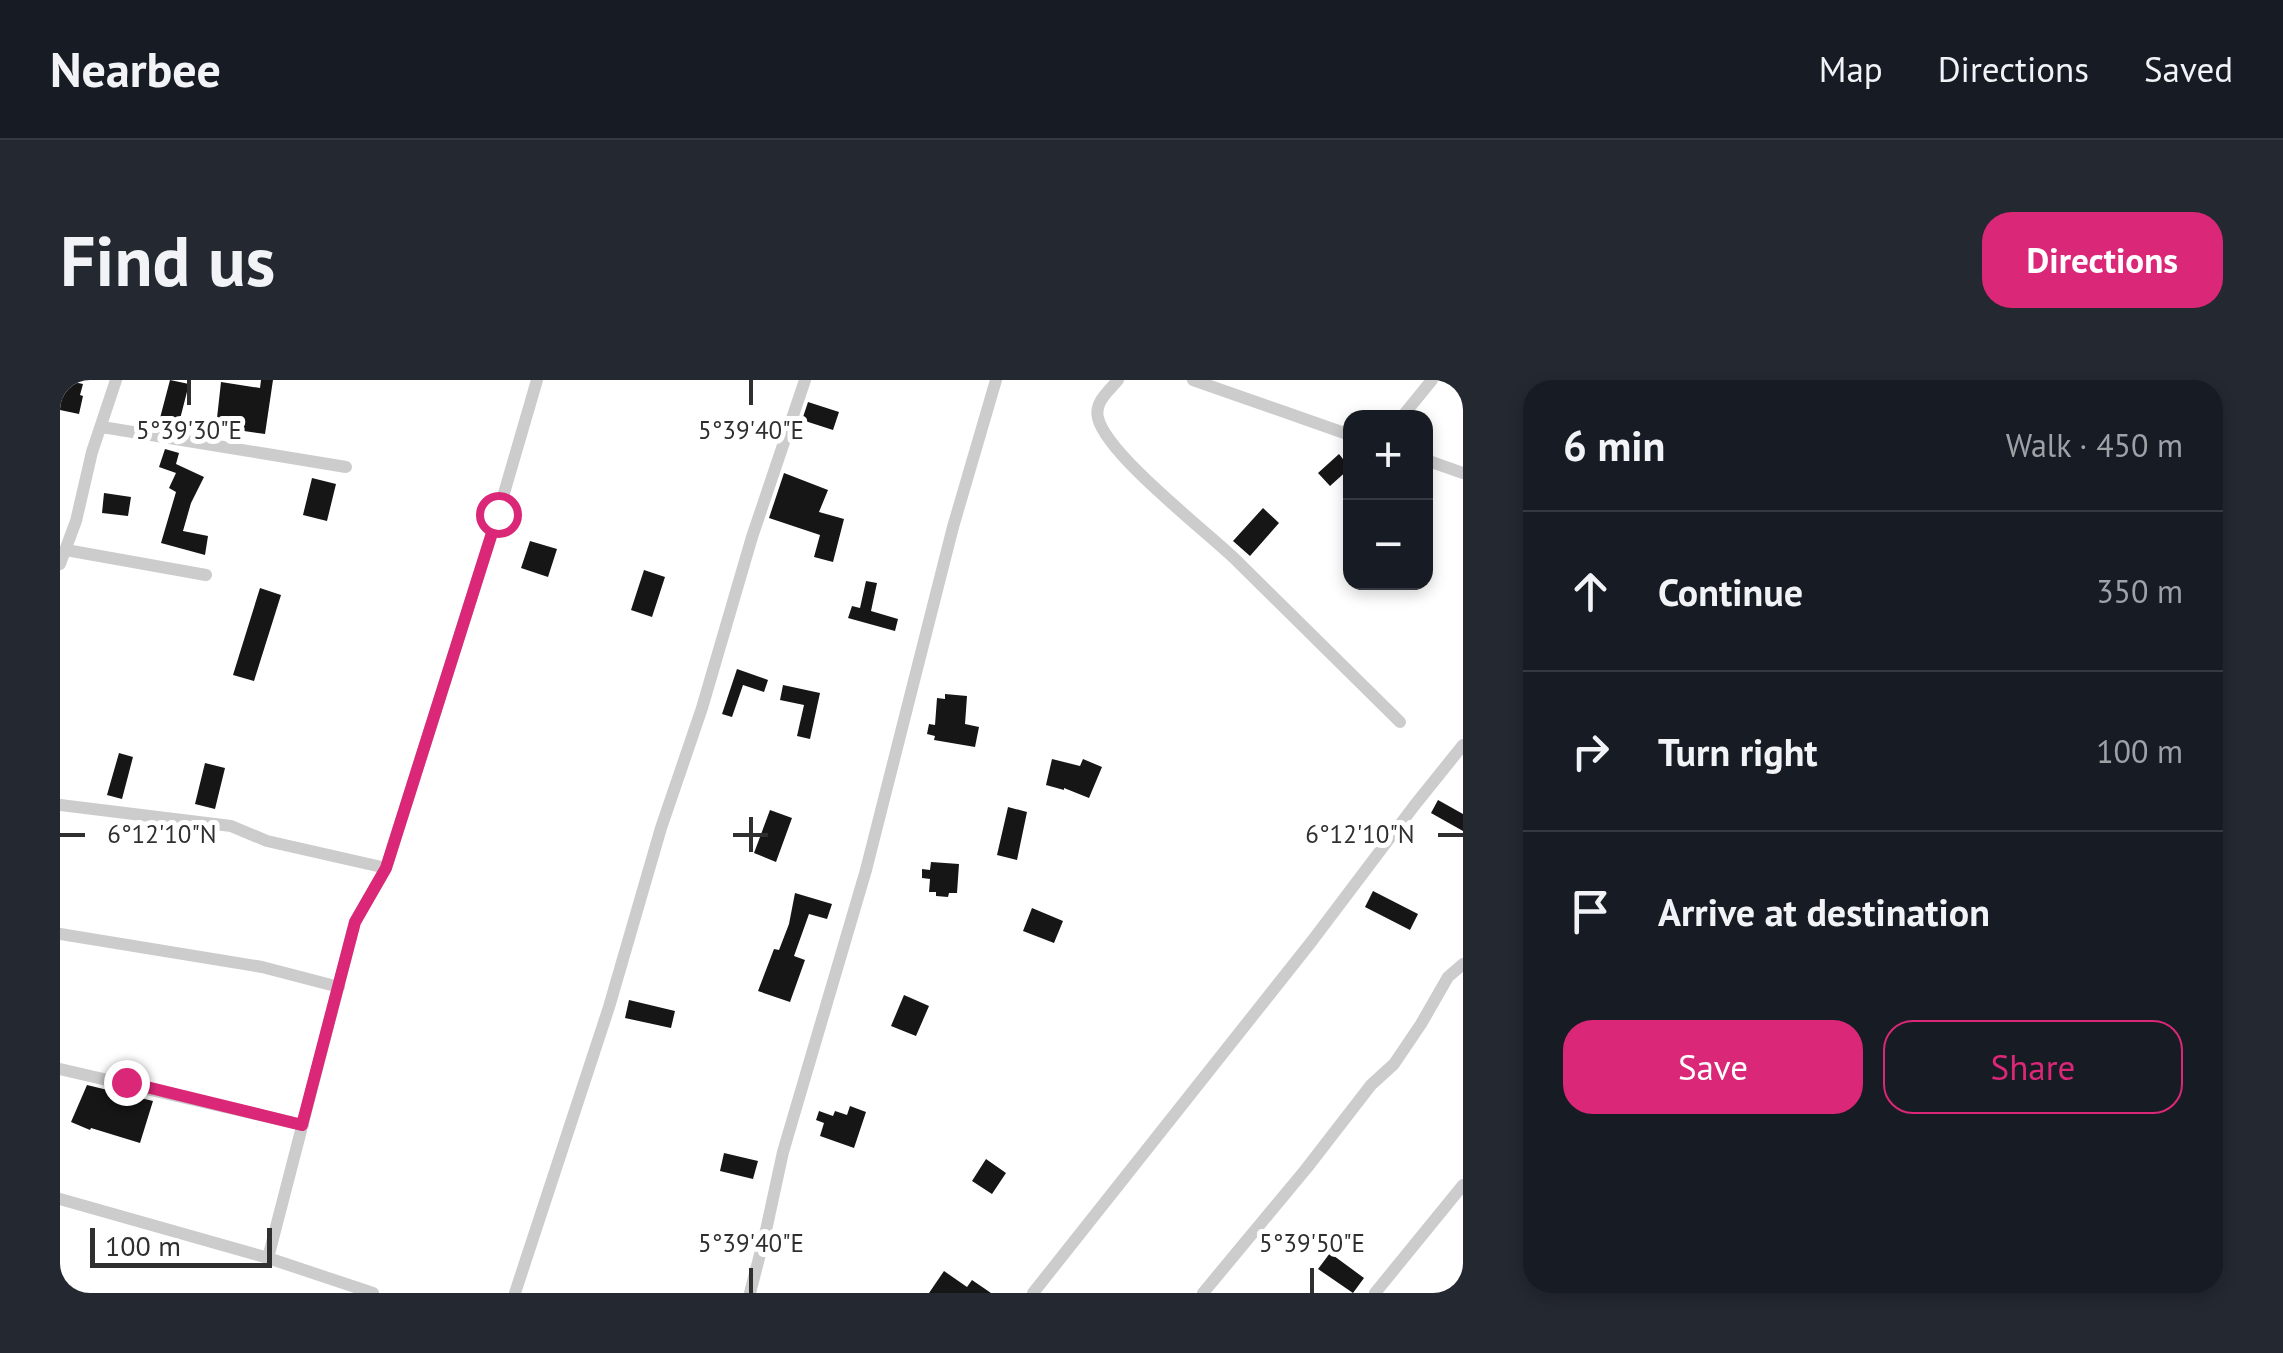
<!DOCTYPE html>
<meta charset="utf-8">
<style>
:root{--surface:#171b24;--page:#242831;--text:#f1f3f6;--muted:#9ea1a6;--line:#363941;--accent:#db2777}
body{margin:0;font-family:"PT Sans",sans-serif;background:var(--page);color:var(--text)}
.controls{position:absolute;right:30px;top:30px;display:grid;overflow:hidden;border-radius:20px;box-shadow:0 5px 15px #0003}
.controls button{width:90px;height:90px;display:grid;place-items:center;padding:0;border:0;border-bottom:2px solid var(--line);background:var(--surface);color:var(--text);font:50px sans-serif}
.scale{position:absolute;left:30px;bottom:25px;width:182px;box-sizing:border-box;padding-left:10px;border:5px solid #2f2f2f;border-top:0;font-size:28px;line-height:35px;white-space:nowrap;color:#2f2f2f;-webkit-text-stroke:8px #fff;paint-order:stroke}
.stop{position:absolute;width:30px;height:30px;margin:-22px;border:8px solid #db2777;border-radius:50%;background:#fff}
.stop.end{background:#db2777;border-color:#fff;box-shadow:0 2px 10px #0008}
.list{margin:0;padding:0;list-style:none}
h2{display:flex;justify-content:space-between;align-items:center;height:130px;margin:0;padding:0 40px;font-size:42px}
h2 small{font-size:32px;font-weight:400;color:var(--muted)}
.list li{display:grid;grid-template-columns:65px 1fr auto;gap:30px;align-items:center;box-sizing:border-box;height:160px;padding:0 40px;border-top:2px solid var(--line)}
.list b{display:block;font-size:38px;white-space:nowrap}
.list em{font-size:32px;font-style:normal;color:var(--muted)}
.actions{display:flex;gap:20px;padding:30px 40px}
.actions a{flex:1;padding:22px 0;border:2px solid var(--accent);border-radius:30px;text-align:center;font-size:35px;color:var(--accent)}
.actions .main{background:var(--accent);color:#fff}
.icon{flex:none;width:55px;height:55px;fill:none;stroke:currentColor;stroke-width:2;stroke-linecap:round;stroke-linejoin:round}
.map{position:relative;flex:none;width:1403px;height:913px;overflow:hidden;border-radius:30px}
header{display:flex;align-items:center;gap:60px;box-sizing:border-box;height:140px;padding:0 50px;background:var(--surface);border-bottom:2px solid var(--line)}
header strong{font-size:48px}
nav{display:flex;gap:55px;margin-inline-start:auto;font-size:35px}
.intro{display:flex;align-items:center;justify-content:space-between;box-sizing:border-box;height:240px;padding:0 60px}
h1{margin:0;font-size:70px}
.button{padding:25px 45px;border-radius:30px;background:var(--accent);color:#fff;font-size:35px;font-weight:700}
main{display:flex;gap:60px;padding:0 60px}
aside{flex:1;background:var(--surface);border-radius:30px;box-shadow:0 5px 15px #0003}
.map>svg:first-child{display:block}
.building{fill:#161616}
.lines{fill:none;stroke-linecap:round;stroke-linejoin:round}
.minor{stroke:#ccc;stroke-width:12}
.route{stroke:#db2777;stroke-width:12}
.ticks{fill:none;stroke:#2f2f2f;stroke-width:4}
.ticks-label{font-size:25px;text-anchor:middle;fill:#2f2f2f;stroke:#fff;stroke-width:10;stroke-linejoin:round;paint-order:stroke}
</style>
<header>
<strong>Nearbee</strong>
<nav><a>Map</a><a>Directions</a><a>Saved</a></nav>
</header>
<div class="intro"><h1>Find us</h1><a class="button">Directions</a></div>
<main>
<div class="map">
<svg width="1403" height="913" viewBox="0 0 1403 913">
<rect width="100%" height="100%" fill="#fff"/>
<!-- building -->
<path class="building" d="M4,0L23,4L20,15L23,16L19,34L0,30V11H2Z
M110,0L129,4L119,43L100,38Z
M201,0H213L205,54L156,47L161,2L200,8Z
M748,22L779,32L773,50L742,40Z
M105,69L119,73L116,84L144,97L131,123L123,151L148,156L145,175L101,163L116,112L109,108L116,93L99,87Z
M1279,74L1290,88L1270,106L1258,93Z
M724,93L768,110L759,132L784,139L773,182L754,177L760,155L709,138Z
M252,98L276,104L267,141L243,135Z
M44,113L71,117L68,136L42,133Z
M1203,128L1219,143L1190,176L1173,161Z
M470,161L497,169L488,197L461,188Z
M584,190L605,197L592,237L571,230Z
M806,201L817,203L811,231L838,239L835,251L788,238L792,226L800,228Z
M200,208L221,215L194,301L173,295Z
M677,289L708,300L704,312L683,305L672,337L662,334Z
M723,305L760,313L750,359L737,356L744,325L720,320Z
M885,314L907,316L905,344L919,347L915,367L874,360L875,356L867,354L869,344L875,345L877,318L885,319Z
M59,373L73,377L62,419L47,415Z
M992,379L1020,386L1023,379L1042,387L1029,418L1004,408V410L986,405Z
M145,383L165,388L155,429L135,424Z
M1378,420L1403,434V451L1371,433Z
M948,427L967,432L957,480L937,475Z
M710,430L732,438L716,482L694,473Z
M871,482L899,484L897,513H889L888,517L876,516V512H869L870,499L862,498V489L870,490Z
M1313,511L1358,534L1350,550L1305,527Z
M735,513L772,524L767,539L749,534L734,576L745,580L730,622L698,611L714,569L719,570L729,544Z
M972,528L1003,541L994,563L963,551Z
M844,615L869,626L856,656L831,646Z
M569,620L615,631L611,648L565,638Z
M27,705L93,721L80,763L31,748L30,750L11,742Z
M790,726L806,732L794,768L760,756L764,743L756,740L759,731L773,736L775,731L787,735Z
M664,773L698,781L693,799L660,791Z
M926,779L946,793L932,814L912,801Z
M1270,873L1304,898L1293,913L1258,889Z
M884,891L907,907L912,900L931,913H869Z"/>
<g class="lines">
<!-- minor -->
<path class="minor" d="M1058,0C1049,11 1034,22 1038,38C1047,75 1145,150 1176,180C1231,234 1286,288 1340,342
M1133,0L1290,55
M1341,38L1372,0
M42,47L286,87
M1366,80L1403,93
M6,170L146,195
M0,184L16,141L32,72L56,0
M0,425L171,446L207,461L326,488
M0,554L202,587L279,607
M0,689L243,745
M0,819L208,878L313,913
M208,878L295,542L326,488L438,134L477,0
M455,913L549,627L601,448L642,328L692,157L745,0
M690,913L705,855L723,772L806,490L893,147L936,0
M973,913L1252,561L1354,426L1403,365
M1143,913L1246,789L1311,705L1334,684L1361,644L1388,597L1403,584
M1315,913L1403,805"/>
</g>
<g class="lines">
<!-- route -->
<path class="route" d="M66,702L242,745L295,542L326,488L438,134"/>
</g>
<!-- ticks -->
<path class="ticks" d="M129,0V25M691,0V25M691,437V472M0,455H25M673,455H708M1378,455H1403M691,888V913M1252,888V913"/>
<g class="ticks-label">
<text x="129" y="59">5°39'30"E</text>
<text x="691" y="59">5°39'40"E</text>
<text x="102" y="463">6°12'10"N</text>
<text x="1300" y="463">6°12'10"N</text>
<text x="691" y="872">5°39'40"E</text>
<text x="1252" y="872">5°39'50"E</text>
</g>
</svg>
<div class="controls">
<button>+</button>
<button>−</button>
</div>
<div class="scale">100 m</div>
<div class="stop" style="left:438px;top:134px"></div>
<div class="stop end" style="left:66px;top:702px"></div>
</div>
<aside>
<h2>6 min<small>Walk · 450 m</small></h2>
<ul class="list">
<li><svg class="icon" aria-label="ahead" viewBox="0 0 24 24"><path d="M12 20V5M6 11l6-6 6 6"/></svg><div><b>Continue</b></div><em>350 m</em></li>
<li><svg class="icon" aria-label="right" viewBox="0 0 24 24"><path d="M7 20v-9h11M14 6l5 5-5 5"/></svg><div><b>Turn right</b></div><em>100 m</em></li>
<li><svg class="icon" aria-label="arrive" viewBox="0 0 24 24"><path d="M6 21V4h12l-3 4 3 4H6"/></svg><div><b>Arrive at destination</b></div></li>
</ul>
<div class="actions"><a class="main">Save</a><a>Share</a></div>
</aside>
</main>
